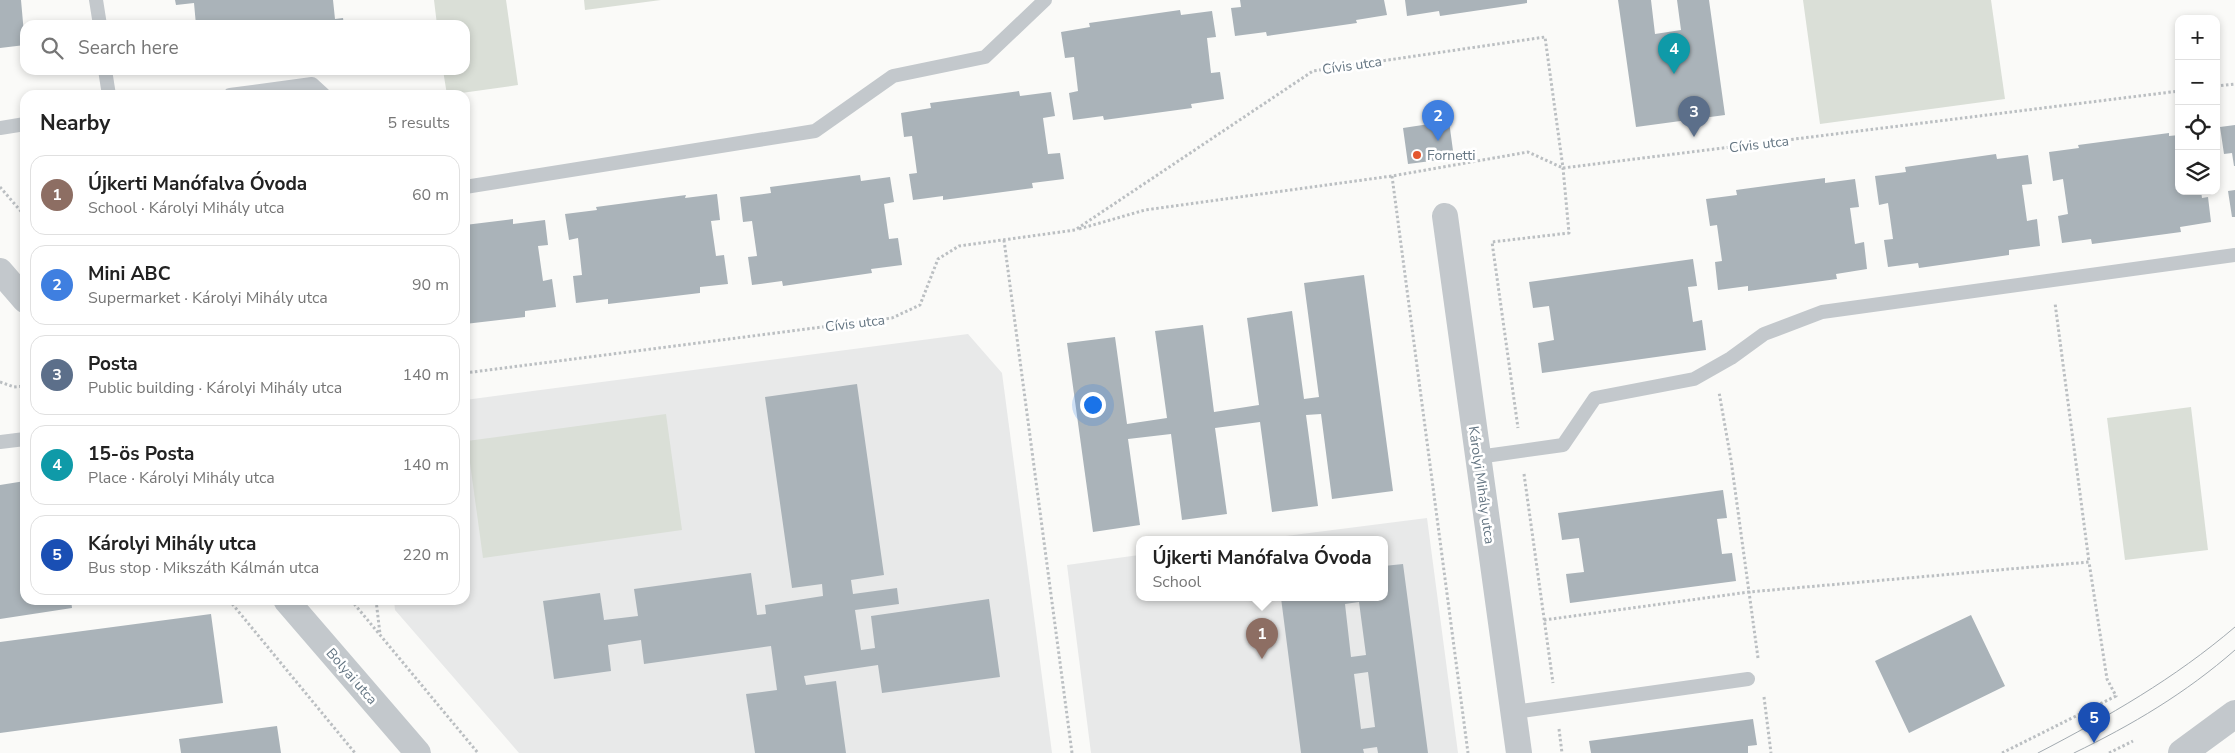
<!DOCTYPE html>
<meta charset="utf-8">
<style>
:root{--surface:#fff;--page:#f6f6f6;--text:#222;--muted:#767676;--line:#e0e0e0;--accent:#0b8043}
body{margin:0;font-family:"Nunito Sans",sans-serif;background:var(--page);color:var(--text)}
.controls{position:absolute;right:15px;top:15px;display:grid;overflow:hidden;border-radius:10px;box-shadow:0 2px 8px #0003}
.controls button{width:45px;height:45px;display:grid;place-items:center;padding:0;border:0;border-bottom:1px solid var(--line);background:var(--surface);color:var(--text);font:25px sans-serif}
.you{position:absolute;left:1092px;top:404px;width:18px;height:18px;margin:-12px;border:4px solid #fff;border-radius:50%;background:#1a73e8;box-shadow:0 0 0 8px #1a73e833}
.badge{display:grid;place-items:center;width:32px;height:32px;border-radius:50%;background:var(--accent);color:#fff;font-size:16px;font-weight:700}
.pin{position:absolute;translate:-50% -41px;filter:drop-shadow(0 1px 2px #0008)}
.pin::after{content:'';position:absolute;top:26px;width:18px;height:15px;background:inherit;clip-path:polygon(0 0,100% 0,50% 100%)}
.popup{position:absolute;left:1136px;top:536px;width:252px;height:65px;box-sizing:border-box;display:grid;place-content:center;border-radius:10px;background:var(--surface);filter:drop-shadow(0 1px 4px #0005);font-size:16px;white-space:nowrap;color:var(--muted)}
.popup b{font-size:19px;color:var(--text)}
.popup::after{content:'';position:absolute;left:50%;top:100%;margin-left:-10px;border:10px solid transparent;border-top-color:var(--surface)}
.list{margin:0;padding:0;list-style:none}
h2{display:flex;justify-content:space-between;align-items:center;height:65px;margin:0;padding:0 20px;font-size:21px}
h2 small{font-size:16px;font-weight:400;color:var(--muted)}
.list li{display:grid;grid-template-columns:32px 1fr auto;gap:15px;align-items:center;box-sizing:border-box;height:80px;margin:0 10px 10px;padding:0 10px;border:1px solid var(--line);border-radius:15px}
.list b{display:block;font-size:19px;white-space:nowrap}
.list p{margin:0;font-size:16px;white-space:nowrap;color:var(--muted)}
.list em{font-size:16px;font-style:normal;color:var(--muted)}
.icon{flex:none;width:28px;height:28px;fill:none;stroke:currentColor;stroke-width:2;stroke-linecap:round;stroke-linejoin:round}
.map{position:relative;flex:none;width:2235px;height:753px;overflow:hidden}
.search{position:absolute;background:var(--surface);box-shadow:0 2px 8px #0003;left:20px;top:20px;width:450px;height:55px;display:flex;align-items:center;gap:12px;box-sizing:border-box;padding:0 18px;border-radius:15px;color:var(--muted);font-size:19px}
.panel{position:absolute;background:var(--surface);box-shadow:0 2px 8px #0003;left:20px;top:90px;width:450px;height:515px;border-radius:15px}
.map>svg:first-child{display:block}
.built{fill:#e8e9e9}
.green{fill:#dadfd7}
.building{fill:#aab3b9;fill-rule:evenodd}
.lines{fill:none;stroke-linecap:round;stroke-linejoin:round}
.path{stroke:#bbbfc2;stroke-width:3;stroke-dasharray:2.5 2.5;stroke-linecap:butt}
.service{stroke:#c3c8cc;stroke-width:14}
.minor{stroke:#c3c8cc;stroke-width:26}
.tertiary{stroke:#c3c8cc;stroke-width:28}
.tram{stroke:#a2aab0;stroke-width:1}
.poi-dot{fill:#e4572e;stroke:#fff;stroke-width:2}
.labels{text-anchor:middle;stroke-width:5;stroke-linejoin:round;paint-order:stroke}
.street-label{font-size:14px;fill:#657683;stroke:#fff}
.poi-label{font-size:14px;fill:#657683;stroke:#fff;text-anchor:start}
</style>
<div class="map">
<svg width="2235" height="753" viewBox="0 0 2235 753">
<rect width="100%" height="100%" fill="#fafaf8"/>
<!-- built -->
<path class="built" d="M968,334L1002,373L1052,753H519L395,610L394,600H465V400Z
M1427,518L1458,753H1091L1067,565L1139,555L1140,598H1384V540H1254Z"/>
<!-- green -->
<path class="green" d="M434,0H506L518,85L447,95L443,70H465V25H437Z
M584,0H661L585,10Z
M1803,0H1991L2005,99L1820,124Z
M2191,407L2208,550L2125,560L2107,418Z
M666,414L682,530L483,558L467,441Z"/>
<!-- building -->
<path class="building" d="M0,0H21L25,45L0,48Z
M175,0H333L335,19L343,18L344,25H196L194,3L176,5Z
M1240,0H1384L1387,15L1356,20L1357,23L1267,36L1266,32L1235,36L1231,8L1241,7Z
M1405,0H1527V3L1440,16L1439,11L1407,16Z
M1618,0H1651L1655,34L1681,30L1677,0H1709L1725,115L1636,127Z
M1180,10L1181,15L1212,11L1216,37L1207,38L1211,73L1220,72L1224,99L1191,104L1192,108L1104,120L1103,116L1073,120L1069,93L1078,91L1074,57L1065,58L1061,32L1090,27L1089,23Z
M1019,91L1020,96L1051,92L1055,116L1043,118L1048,154L1060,153L1064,179L1032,183L1033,188L943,200V196L913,200L909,174L917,173L912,136L904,137L901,113L931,108L930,103Z
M1449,121L1454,158L1408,164L1403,128Z
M2235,125V166H2234L2232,153L2224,154L2220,127Z
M2169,133V136L2179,135V191H2201L2202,198L2208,197L2211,222L2180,227L2181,232L2092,244L2091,239L2062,243L2058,216L2068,214L2063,179L2053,181L2049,152L2079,148L2078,145Z
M1996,154L1997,159L2028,155L2032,184L2022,185L2027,221L2037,219L2040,246L2009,250V255L1919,268L1918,263L1888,267L1884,240L1893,239L1888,203L1879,205L1875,176L1906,172L1905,167Z
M860,175L861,181L890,177L894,202L884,204L889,239L898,238L902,265L871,269L872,273L783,286L782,281L752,285L748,257L757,256L752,221L743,222L740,197L771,193L770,187Z
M1825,178V183L1855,179L1859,207L1850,208L1855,244L1864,242L1867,269L1836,274L1837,279L1748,291V286L1718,290L1715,262L1722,261L1717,225L1710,226L1706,199L1737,195L1736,190Z
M2235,190V217H2232L2228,191Z
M717,194L720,220L711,221L716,256L724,255L728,284L700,287V293L608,304V299L576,303L573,276L582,275L578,238L569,240L565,214L597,210L596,207L686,195L685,198Z
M513,219V224L545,220L548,245L538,246L543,281L552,279L556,307L525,311V317L465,324V225Z
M1693,259L1697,286L1688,287L1693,322L1702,320L1706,350L1542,373L1538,343L1554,340L1549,306L1533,308L1529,282Z
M1364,275L1393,491L1332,499L1321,414L1306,415L1318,506L1272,512L1260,422L1215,428L1227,514L1182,520L1171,434L1128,439L1140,525L1093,532L1067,343L1115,337L1127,424L1167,418L1155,331L1203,325L1214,412L1259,405L1247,318L1292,311L1304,399L1319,397L1304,283Z
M857,384L884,575L851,580L853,594L897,588L899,604L855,610L861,650L875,648L871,616L989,599L1000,677L882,693L878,665L804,676L806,685L836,681L846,753H755L746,694L777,690L771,646L644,664L641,640L608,645L611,671L554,679L543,601L600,593L604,620L638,616L634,589L751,573L757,615L766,614L765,605L823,596L822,584L792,588L765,397Z
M25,481V600H71L72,608L0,619V485Z
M1723,490L1727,518L1717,519L1722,554L1732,553L1736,581L1570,603L1566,574L1584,572L1579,538L1562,540L1558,513Z
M1403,564L1428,753H1378L1377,747L1363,749L1364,753H1301L1281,598H1384V566ZM1359,602L1366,655L1351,657L1345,604ZM1368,672L1375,727L1361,729L1354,674Z
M211,614L223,703L0,733V642Z
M1971,615L2005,686L1909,733L1875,661Z
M1753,719L1757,745L1748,746V753H1591L1589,741Z
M277,726L281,753H181L179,739Z"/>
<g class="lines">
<!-- path -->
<path class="path" d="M2216,86L2235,84
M1563,168L2179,91
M1392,176L1468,753
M0,187L25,216
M1079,229L1145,210L1392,176L1528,152L1563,168
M1004,240L1072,753
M465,373L892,318L920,305L938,259L959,246L1075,230L1313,71L1545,37L1563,168L1569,233L1492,242L1518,428
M0,382L14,387L25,386
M1524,474L1553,683
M229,600L355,753
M351,600L478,753
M376,600L380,634
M1544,620L1749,592L1731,460L1719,392
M1758,658L1749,592L2089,562L2055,303
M1764,697L1771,753
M1559,729L1562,753
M2002,753L2116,696L2107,679L2089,562
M2109,753L2133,741"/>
<!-- service -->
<path class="service" d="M96,0L100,25
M105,70L109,95
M230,95L312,84L324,95
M0,128L25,124
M465,187L815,131L893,76L985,57L1045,0
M0,442L25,439
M1478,457L1563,445L1595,398L1694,379L1731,358L1764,334L1822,312L2235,255
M1514,712L1748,679"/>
<!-- minor -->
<path class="minor" d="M1445,216L1519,753
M0,271L25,300
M286,600L418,753"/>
<!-- tertiary -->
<path class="tertiary" d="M2182,753L2235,714"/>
<!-- tram -->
<path class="tram" d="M2038,753C2109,716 2174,679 2235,627
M2074,753C2132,725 2186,693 2235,650"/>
</g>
<!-- markers -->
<circle class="poi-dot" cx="1417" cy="155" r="5"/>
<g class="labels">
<!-- street labels -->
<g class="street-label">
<text transform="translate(1352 65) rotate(-8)" y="5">Cívis utca</text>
<text transform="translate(1759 144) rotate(-7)" y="5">Cívis utca</text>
<text transform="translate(855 323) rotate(-7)" y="5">Cívis utca</text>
<text transform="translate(1482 485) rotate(82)" y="5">Károlyi Mihály utca</text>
<text transform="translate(352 676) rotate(49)" y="5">Bolyai utca</text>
</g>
<!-- poi labels -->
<g class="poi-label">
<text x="1427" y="160">Fornetti</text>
</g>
</g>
</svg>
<div class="controls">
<button>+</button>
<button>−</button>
<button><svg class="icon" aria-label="locate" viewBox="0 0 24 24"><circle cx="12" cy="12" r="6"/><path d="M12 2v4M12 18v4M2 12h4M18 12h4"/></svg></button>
<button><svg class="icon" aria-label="layers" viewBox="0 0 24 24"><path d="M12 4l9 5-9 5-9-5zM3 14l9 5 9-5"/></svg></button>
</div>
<div class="you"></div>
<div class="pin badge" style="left:1262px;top:659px;background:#8d6e63">1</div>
<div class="popup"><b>Újkerti Manófalva Óvoda</b>School</div>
<div class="pin badge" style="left:1438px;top:141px;background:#3f7fe0">2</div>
<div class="pin badge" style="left:1694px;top:137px;background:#5c6f8a">3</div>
<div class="pin badge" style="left:1674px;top:74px;background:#0f9aa8">4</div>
<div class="pin badge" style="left:2094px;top:743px;background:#1a4fb4">5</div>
<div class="search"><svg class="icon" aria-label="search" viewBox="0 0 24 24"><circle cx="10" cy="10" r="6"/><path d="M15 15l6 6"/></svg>Search here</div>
<section class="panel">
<h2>Nearby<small>5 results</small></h2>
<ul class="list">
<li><span class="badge" style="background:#8d6e63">1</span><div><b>Újkerti Manófalva Óvoda</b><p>School · Károlyi Mihály utca</p></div><em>60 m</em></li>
<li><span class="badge" style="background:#3f7fe0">2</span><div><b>Mini ABC</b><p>Supermarket · Károlyi Mihály utca</p></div><em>90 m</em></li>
<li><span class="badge" style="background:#5c6f8a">3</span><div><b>Posta</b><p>Public building · Károlyi Mihály utca</p></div><em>140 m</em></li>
<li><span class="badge" style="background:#0f9aa8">4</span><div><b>15-ös Posta</b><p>Place · Károlyi Mihály utca</p></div><em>140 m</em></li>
<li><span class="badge" style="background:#1a4fb4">5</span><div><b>Károlyi Mihály utca</b><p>Bus stop · Mikszáth Kálmán utca</p></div><em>220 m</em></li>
</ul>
</section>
</div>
